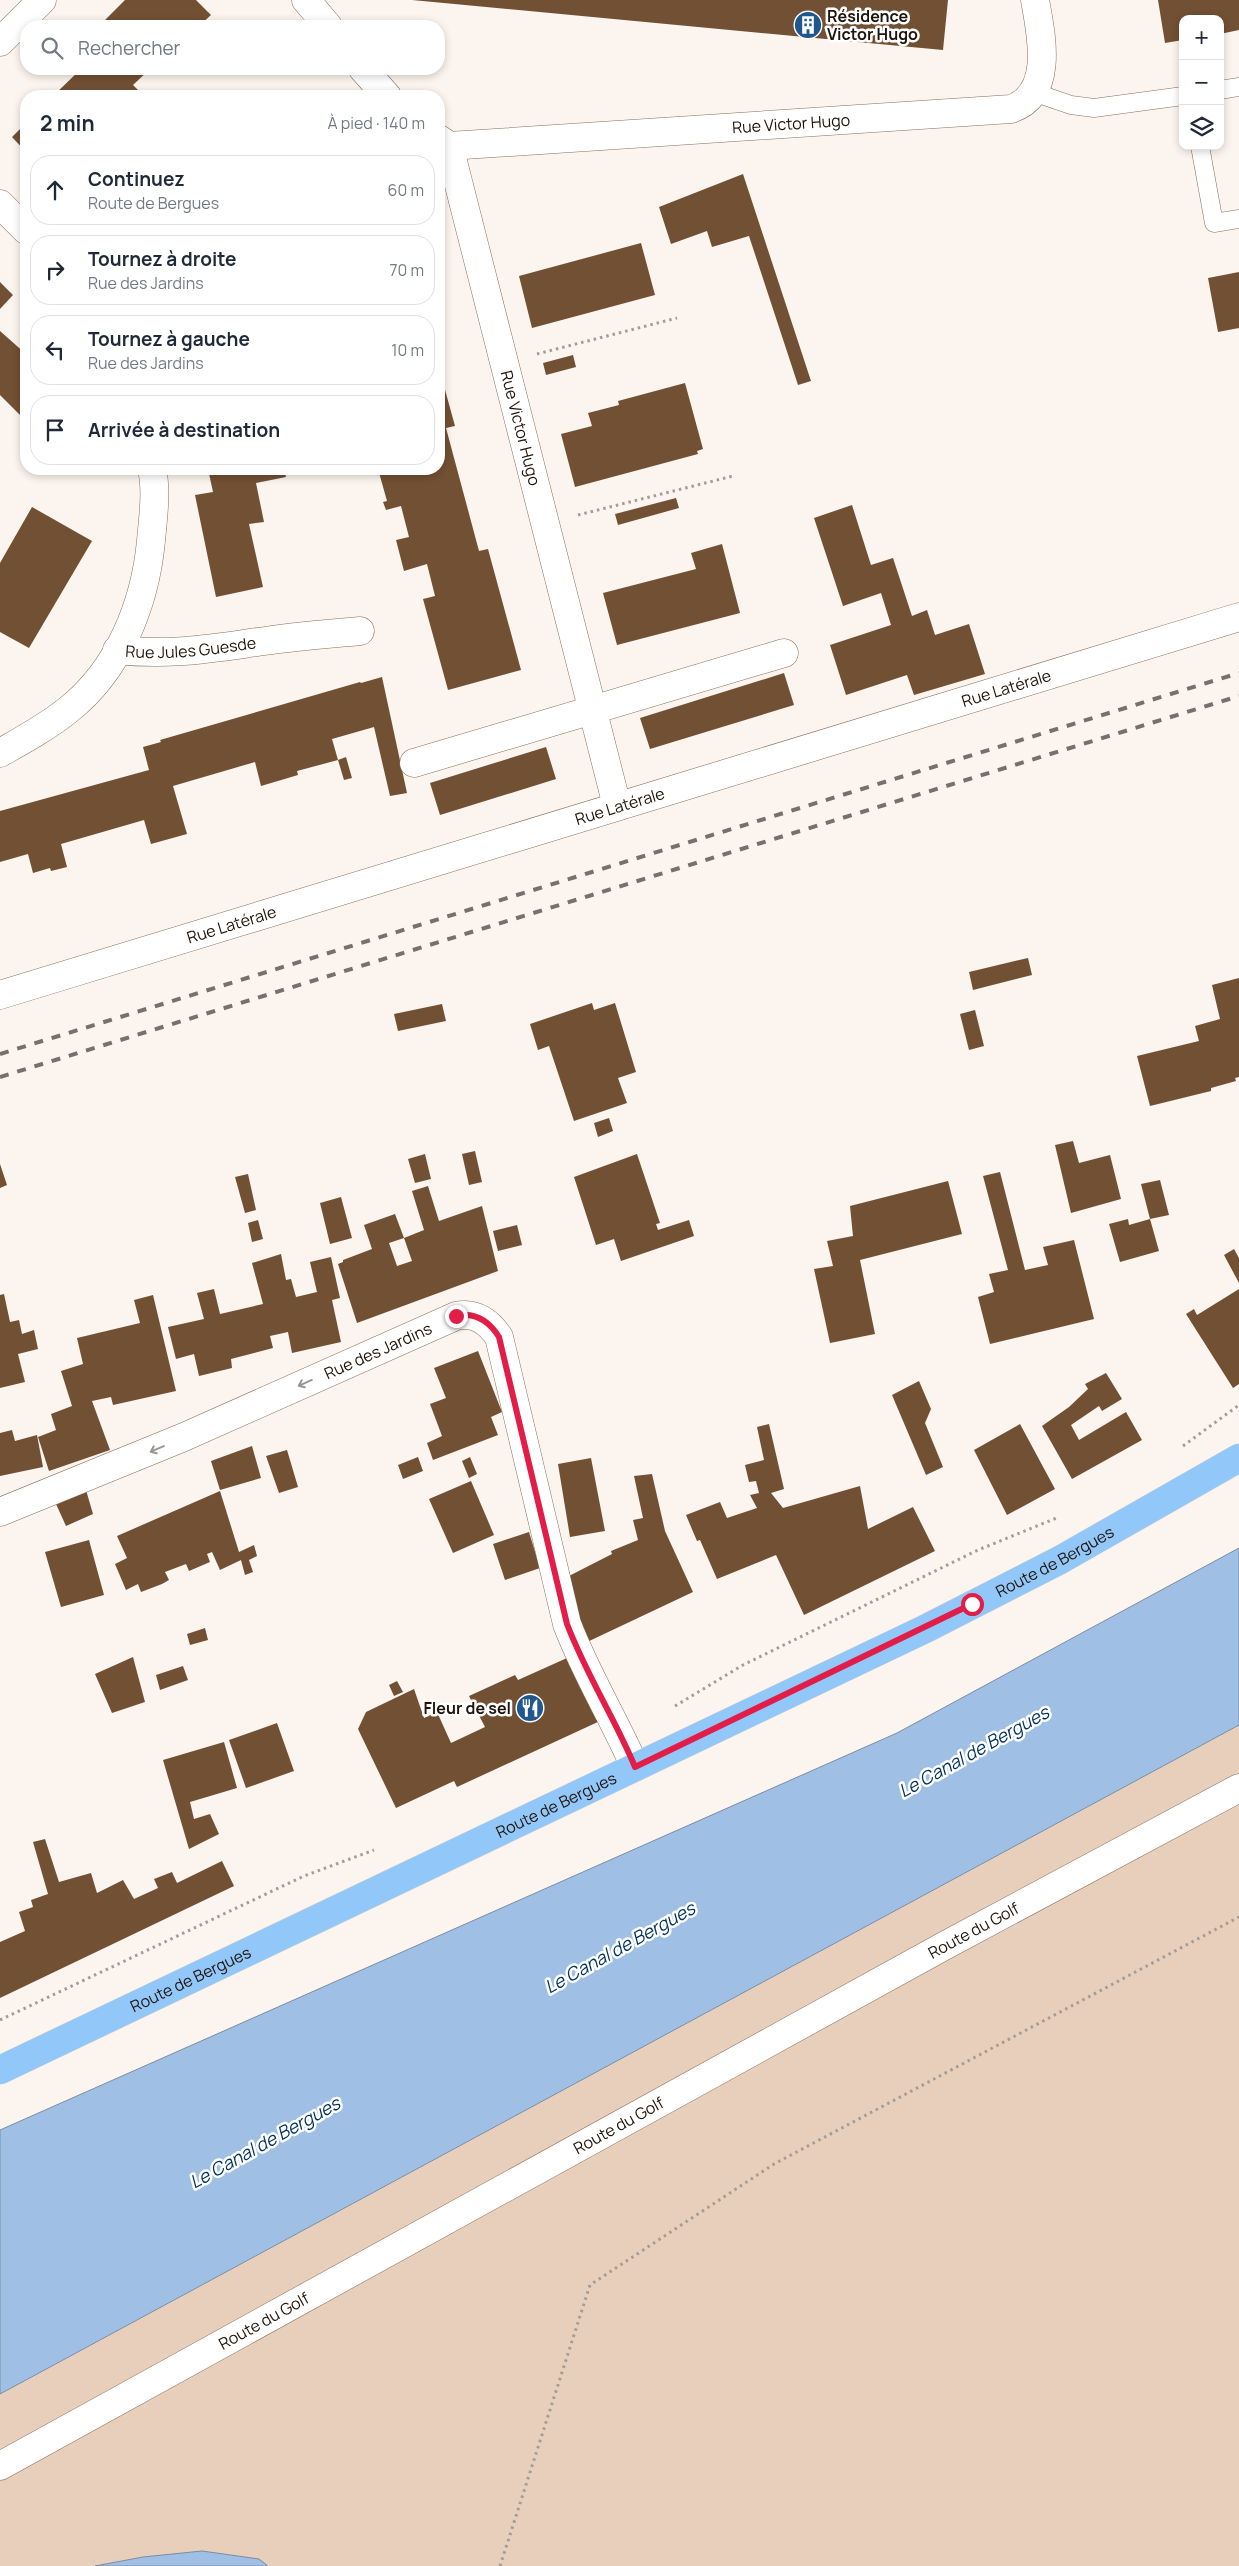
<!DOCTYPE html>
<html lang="fr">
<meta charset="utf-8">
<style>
:root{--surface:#fff;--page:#f6f6f7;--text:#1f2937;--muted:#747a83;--line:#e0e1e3}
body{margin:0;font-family:Manrope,sans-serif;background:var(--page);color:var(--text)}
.controls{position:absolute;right:15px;top:15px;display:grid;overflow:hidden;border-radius:10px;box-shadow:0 2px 8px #0003}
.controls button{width:45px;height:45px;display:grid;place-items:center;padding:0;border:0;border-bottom:1px solid var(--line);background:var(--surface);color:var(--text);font:25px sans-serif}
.stop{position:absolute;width:15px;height:15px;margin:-11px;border:4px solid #e11d48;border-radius:50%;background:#fff}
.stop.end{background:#e11d48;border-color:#fff;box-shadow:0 1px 5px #0008}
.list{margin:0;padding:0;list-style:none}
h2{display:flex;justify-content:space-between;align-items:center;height:65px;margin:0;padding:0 20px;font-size:21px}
h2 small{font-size:16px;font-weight:400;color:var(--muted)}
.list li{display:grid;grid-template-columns:32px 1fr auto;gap:15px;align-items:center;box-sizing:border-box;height:70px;margin:0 10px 10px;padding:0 10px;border:1px solid var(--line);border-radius:20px}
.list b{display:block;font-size:19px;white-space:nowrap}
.list p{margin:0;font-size:16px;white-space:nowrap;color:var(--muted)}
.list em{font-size:16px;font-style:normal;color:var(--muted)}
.icon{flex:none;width:28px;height:28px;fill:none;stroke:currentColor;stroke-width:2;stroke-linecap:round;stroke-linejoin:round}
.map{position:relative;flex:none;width:1239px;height:2566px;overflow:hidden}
.search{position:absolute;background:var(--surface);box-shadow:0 2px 8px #0003;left:20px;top:20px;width:425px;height:55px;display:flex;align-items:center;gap:12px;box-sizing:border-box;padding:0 18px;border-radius:20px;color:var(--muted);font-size:19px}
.panel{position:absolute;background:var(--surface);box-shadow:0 2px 8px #0003;left:20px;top:90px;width:425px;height:385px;border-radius:20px}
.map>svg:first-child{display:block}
.green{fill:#e8cfbc}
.water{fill:#9fc0e4;stroke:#798da3}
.building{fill:#725034}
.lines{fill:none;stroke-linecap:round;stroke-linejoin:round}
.lane-casing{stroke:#8b6f59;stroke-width:19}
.street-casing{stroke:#8b6f59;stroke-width:29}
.primary-casing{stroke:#d2d0ce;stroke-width:29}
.path{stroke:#a49c95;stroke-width:3;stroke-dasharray:2.5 4;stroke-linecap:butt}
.lane{stroke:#fff;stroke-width:18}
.street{stroke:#fff;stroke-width:28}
.primary{stroke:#92c7fa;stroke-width:28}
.rail{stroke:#797068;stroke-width:4;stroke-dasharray:9 9;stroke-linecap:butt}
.oneway{stroke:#9b9692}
.route{stroke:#e11d48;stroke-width:6}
.labels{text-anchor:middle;stroke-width:5;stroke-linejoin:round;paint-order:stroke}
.poi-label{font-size:16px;font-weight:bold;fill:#20150c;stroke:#fff;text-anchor:start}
.street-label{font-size:16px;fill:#20150c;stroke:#fff}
.water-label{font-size:18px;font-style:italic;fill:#00325e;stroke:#fff}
</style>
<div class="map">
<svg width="1239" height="2566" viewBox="0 0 1239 2566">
<rect width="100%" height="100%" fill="#fbf4ef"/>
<!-- green -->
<path class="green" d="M1239,1725V2566H0V2394Z"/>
<!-- water -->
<path class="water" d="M1239,1548V1725L0,2394V2130L897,1733Z
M202,2551L259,2559L268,2566H95L143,2557Z"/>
<!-- building -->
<path class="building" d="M125,0H196L211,15L199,26H99Z
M412,0H948L943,50Z
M1158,0H1239V30L1220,34V19H1183V40L1165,43Z
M81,69H150L133,85L144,96H53Z
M26,123V152L12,137Z
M743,174L811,381L798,385L749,236L712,247L707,231L671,244L659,207Z
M641,243L655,295L532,328L519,276Z
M1239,272V328L1218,332L1208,278Z
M0,282L13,295L0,309Z
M0,331L26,354V421L0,395Z
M573,355L576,367L546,375L543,363Z
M439,368L455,426L446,428L479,551L488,549L521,670L448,690L423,599L435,596L427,564L404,571L396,540L409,537L401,506L386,510L383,502L387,501L378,469H439Z
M685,383L703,449L697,451L698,454L575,487L561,434L592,426L588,413L619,405L618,401Z
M208,469H284L286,477L256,483L264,522L249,524L263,587L216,597L195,495L213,492Z
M676,498L679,508L618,525L615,514Z
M852,505L871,565L893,558L912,616L927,610L935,635L969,624L985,674L914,695L907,675L846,695L830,645L891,625L881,593L843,606L814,518Z
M32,507L92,541L29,648L0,632V563Z
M722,544L740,613L617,645L603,593L696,569L691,553Z
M784,673L794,705L650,749L640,718Z
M382,677L407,793L390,796L374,727L332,739L338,760L297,771L298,775L261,786L255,762L173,786L187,834L151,844L144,820L61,844L67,867L51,871L50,868L33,873L28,854L0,862V811L149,770L143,747L161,742L160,740L360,682L361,683Z
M546,747L556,779L440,815L430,783Z
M346,757L352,778L344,780L338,760Z
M1028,958L1032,975L973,990L969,972Z
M1239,978V1077L1235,1078L1236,1081L1211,1088V1091L1150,1106L1137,1056L1199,1041L1195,1026L1220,1019L1212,985Z
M592,1003L594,1010L615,1003L636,1072L618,1078L627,1103L574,1121L549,1046L538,1050L530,1024Z
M442,1004L446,1021L398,1031L394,1014Z
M975,1010L984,1046L969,1050L960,1014Z
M609,1118L613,1131L598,1137L594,1123Z
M1073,1141L1079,1163L1110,1155L1121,1199L1071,1213L1055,1145Z
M475,1151L482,1182L469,1185L462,1154Z
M425,1154L431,1179L415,1183L408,1159Z
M637,1154L660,1223L656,1224L658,1230L689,1220L694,1236L621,1261L614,1239L596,1245L574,1177Z
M0,1164L7,1185L0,1188Z
M1000,1172L1025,1270L1048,1265L1043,1247L1074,1240L1094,1319L990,1344L978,1297L994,1292L989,1274L1008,1270L983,1176Z
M248,1174L256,1210L245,1213L235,1177Z
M1160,1180L1169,1215L1150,1219L1141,1184Z
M948,1181L962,1234L860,1260L875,1334L830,1343L814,1269L833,1266L827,1241L853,1236L850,1206Z
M428,1186L439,1221L482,1206L498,1271L357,1323L338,1264L343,1262V1260L372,1249L364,1225L395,1214L404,1238L389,1243L397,1266L412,1261L404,1238L424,1230L412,1191Z
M341,1197L352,1238L330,1244L320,1203Z
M1128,1219L1129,1225L1150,1219L1159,1251L1120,1262L1109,1224Z
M258,1220L263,1239L252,1242L248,1223Z
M517,1225L522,1245L498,1251L493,1231Z
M1234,1249L1239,1258V1283L1224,1255Z
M281,1254L286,1280L291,1279L296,1297L317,1292L310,1262L331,1257L340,1298L332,1300L341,1342L292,1353L288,1332L270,1336L273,1348L231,1359L232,1368L199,1376L194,1354L176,1359L168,1327L204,1319L197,1293L214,1289L220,1314L263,1304L252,1263Z
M1239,1289V1384L1233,1388L1186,1314L1194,1309L1197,1315Z
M4,1294L10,1322L19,1320L22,1334L34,1330L38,1349L18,1354L25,1382L0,1388V1295Z
M153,1295L176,1391L113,1405L111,1397L92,1401L110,1450L49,1471L38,1437L56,1430L51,1414L72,1406L61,1371L83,1364L77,1338L140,1323L134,1300Z
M478,1351L502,1412L491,1417L498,1435L433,1460L427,1443L442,1436L430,1404L446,1398L434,1368Z
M1106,1373L1122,1399L1102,1411L1099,1406L1071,1425L1079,1440L1126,1412L1142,1440L1072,1479L1042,1426L1069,1407L1088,1389L1085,1384Z
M919,1381L931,1409L925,1423L943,1467L926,1475L892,1395Z
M769,1424L784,1489L771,1493L783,1508L860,1486L868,1529L913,1507L935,1551L804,1615L776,1555L717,1579L700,1540L697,1541L686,1515L720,1502L727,1518L757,1508L750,1495L759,1493L756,1481L749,1482L745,1465L764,1460L757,1427Z
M1020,1424L1055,1489L1007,1515L974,1450Z
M12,1430L15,1441L37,1435L43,1467L0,1476V1433Z
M252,1446L261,1478L220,1490L211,1461Z
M287,1450L298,1487L279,1493L266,1456Z
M418,1457L423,1471L403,1479L398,1465Z
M470,1457L477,1474L469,1478L462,1461Z
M591,1458L605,1531L570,1537L558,1464Z
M652,1474L665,1531L693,1592L585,1643L567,1577L612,1554L611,1551L638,1540L633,1520L643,1518L634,1476Z
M471,1481L494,1535L453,1553L429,1499Z
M86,1490L93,1514L66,1526L56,1504Z
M220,1491L239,1552L254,1545L257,1556L249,1560L253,1572L245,1575L241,1560L220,1570L212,1552L207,1554L210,1562L189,1571L186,1564L165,1572L169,1580L162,1584L141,1592L138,1584L126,1590L115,1564L127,1558L117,1536Z
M529,1532L540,1568L505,1580L493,1544Z
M89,1540L104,1595L61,1607L45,1552Z
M205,1628L208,1640L190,1645L187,1634Z
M133,1657L145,1702L112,1713L95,1674Z
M567,1658L600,1721L457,1787L454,1781L396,1808L358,1729L366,1712L414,1689L424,1718L437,1712L451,1743L485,1727L469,1696L515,1675L518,1680Z
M183,1666L188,1680L160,1690L156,1675Z
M397,1681L403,1692L394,1696L389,1685Z
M277,1723L294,1771L246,1788L229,1740Z
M224,1742L237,1788L190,1802L194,1819L210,1814L219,1834L189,1849L163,1760Z
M45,1839L59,1882L91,1873L97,1893L123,1880L134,1899L158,1888L154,1879L172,1872L177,1883L222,1861L234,1886L0,1998V1942L25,1931L19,1912L33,1907L31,1900L48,1894L33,1842Z"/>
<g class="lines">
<defs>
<path id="lane" d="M1220,90L1239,87
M1033,92L1071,105L1094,108L1183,96
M1200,146L1214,223L1239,219"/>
<g id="street">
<path d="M306,0L328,26"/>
<path d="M0,42L42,0"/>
<path d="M363,69L387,96"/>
<path id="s1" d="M439,139L449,146L1011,109C1055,94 1041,34 1035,0"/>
<path id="s2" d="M449,146L617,806"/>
<path d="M0,204L26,230"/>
<path id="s3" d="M117,650C171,656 213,648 265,641C297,636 329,634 360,631"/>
<path d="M0,753C23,740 47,727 68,710C119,670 145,604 151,541C153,517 157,492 152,469"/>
<path d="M414,763L784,653"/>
<path id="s4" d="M0,995L1239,617"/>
<path id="s5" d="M0,1512L184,1437L456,1316C475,1312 488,1321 499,1337L567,1624C586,1674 614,1719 635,1767"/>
<path id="s6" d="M0,2466L944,1946L1239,1788"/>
</g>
<g id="primary">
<path id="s7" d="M0,2070L925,1629L1060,1560L1239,1458"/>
</g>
</defs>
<!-- lane casing -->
<use href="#lane" class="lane-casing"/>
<!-- street casing -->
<use href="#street" class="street-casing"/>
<!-- primary casing -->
<use href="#primary" class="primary-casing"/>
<!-- path -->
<path class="path" d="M537,354L677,318
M578,515L733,476
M1183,1446L1239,1405
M675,1706L743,1665L978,1550L1059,1517
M0,2020L304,1876L374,1850
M500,2566L590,2285L774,2164L1239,1917"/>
<!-- lane -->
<use href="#lane" class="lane"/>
<!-- street -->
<use href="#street" class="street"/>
<!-- primary -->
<use href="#primary" class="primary"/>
<!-- rail -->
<path class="rail" d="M0,1054L1239,673
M0,1077L1239,696"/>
</g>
<!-- one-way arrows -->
<defs><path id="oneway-shaft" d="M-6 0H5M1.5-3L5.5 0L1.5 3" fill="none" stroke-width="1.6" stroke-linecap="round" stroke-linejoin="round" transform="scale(1.25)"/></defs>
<g class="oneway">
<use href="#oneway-shaft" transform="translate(305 1383) rotate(156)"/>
<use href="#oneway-shaft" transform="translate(157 1449) rotate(157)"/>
</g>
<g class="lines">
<!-- route -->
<path class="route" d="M456,1316C475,1312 489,1321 499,1337L567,1624C586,1674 615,1719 635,1767L972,1604"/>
</g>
<!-- icons -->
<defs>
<symbol id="building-disc" viewBox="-11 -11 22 22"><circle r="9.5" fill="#1e588f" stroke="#fff"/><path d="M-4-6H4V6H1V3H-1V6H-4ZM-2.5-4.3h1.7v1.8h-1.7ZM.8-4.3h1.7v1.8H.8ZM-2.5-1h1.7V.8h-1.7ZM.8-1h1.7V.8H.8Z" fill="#fff"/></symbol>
<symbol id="restaurant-disc" viewBox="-11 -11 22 22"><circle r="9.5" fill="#1e588f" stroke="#fff"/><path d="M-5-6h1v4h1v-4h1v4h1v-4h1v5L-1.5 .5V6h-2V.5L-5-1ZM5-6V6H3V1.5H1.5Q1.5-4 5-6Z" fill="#fff"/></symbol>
</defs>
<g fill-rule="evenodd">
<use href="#building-disc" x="792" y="9" width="32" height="32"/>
<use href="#restaurant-disc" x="514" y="1692" width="32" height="32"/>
</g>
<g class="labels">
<!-- poi labels -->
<g class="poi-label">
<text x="827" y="22">Résidence<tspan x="827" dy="18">Victor Hugo</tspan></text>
<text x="511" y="1714" text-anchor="end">Fleur de sel</text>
</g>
<!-- street labels -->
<g class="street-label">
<text dy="6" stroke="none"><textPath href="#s1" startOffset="355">Rue Victor Hugo</textPath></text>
<text dy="6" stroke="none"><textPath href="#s2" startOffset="291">Rue Victor Hugo</textPath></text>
<text dy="6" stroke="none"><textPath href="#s3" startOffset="74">Rue Jules Guesde</textPath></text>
<text dy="6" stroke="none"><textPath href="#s4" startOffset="1052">Rue Latérale</textPath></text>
<text dy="6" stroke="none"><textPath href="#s4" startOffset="648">Rue Latérale</textPath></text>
<text dy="6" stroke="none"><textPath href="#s4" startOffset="242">Rue Latérale</textPath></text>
<text dy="6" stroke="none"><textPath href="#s5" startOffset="411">Rue des Jardins</textPath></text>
<text dy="6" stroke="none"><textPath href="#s7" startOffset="1171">Route de Bergues</textPath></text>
<text dy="6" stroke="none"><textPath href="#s7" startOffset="616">Route de Bergues</textPath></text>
<text dy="6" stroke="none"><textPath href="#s6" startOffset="1111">Route du Golf</textPath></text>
<text dy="6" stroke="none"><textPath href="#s7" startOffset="211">Route de Bergues</textPath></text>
<text dy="6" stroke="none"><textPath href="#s6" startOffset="706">Route du Golf</textPath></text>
<text dy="6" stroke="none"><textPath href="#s6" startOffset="301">Route du Golf</textPath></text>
</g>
<!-- water labels -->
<g class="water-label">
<text transform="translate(974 1752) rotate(-29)" y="6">Le Canal de Bergues</text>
<text transform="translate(620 1948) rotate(-29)" y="6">Le Canal de Bergues</text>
<text transform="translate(265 2143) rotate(-29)" y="6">Le Canal de Bergues</text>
</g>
</g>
</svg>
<div class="controls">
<button>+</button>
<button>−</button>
<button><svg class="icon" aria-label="layers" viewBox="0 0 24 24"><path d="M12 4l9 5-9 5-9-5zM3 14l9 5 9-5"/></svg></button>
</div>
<div class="stop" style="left:972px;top:1604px"></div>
<div class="stop end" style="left:456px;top:1316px"></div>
<div class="search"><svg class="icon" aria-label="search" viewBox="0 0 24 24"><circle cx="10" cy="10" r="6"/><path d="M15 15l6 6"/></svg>Rechercher</div>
<section class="panel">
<h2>2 min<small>À pied · 140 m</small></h2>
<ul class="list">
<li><svg class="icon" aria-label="ahead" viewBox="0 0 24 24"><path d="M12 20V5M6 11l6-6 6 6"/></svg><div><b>Continuez</b><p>Route de Bergues</p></div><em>60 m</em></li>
<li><svg class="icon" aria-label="right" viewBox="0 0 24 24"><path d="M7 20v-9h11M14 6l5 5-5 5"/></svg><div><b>Tournez à droite</b><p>Rue des Jardins</p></div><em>70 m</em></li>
<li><svg class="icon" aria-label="left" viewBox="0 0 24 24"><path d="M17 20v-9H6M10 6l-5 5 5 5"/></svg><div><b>Tournez à gauche</b><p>Rue des Jardins</p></div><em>10 m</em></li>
<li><svg class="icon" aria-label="arrive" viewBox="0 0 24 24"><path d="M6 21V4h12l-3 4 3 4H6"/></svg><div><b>Arrivée à destination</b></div></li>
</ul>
</section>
</div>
